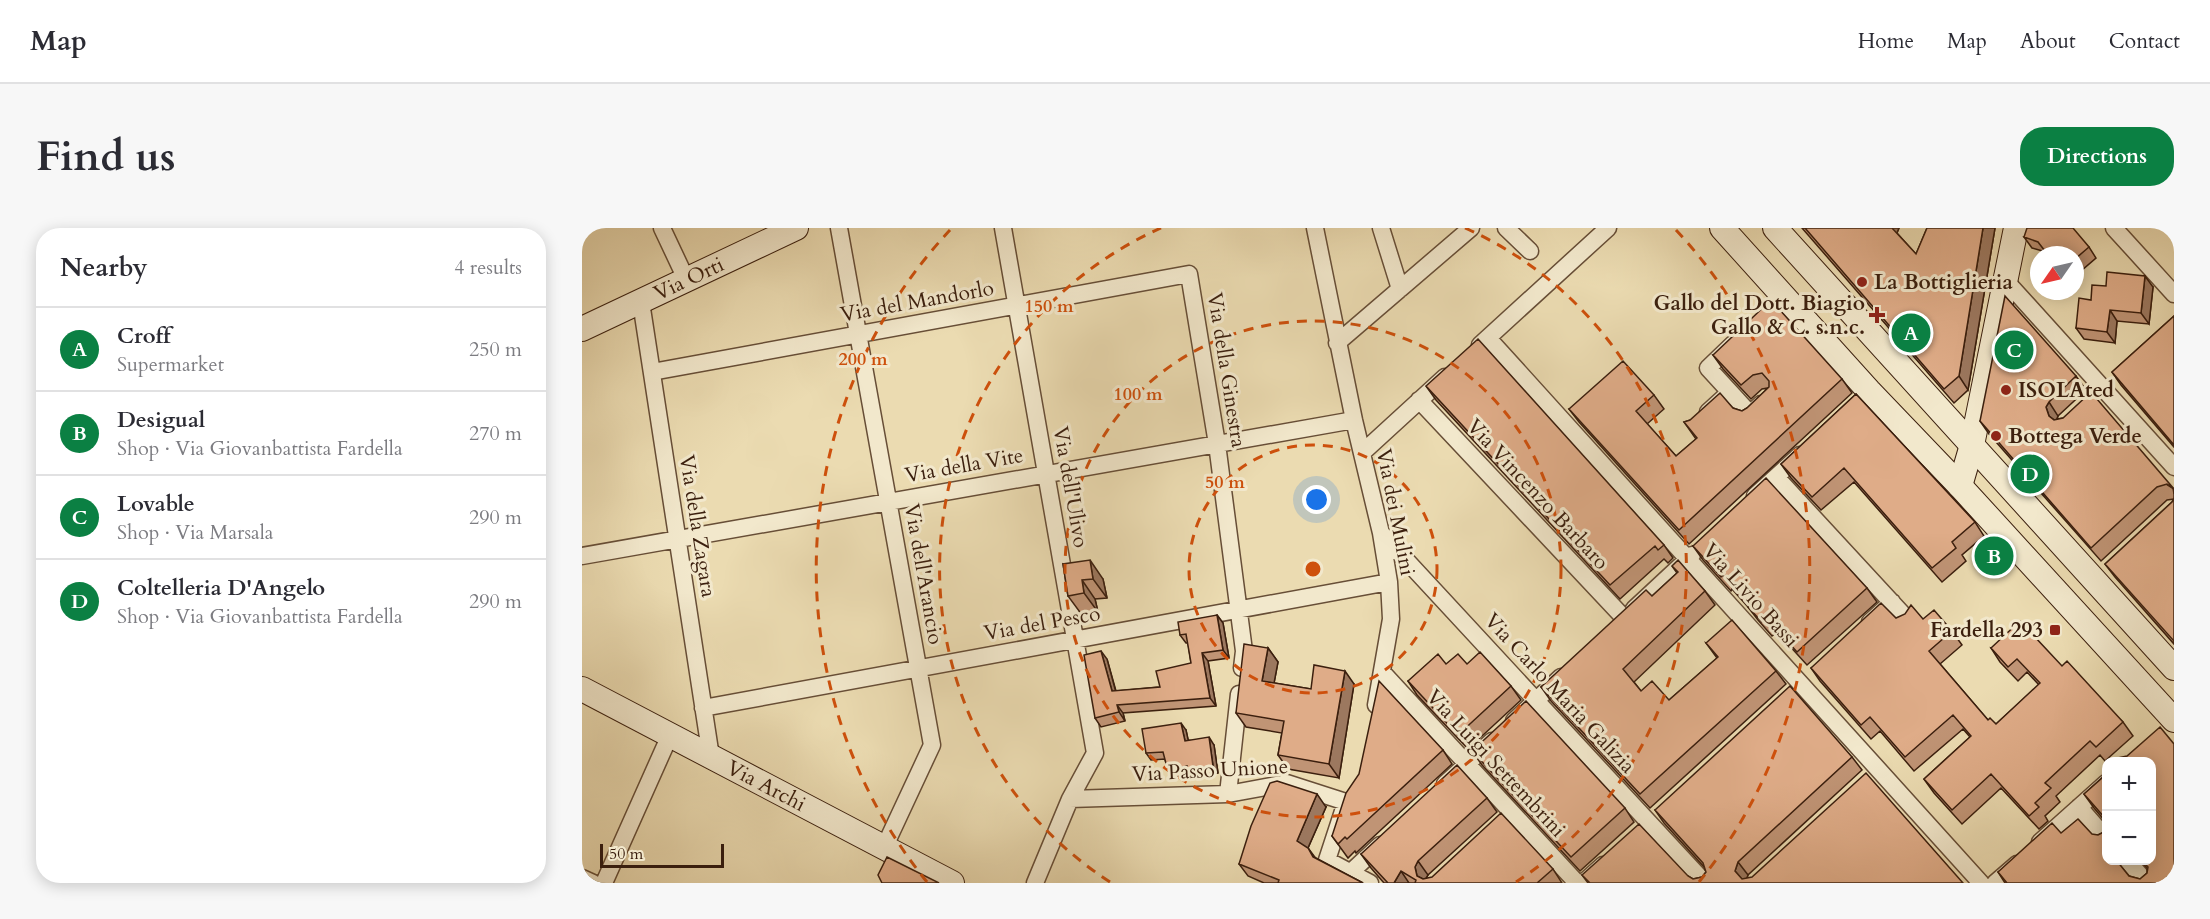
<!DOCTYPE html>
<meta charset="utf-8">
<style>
:root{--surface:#fff;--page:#f7f7f7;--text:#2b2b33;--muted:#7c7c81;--line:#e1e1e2;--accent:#0b8043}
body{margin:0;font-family:Cardo,serif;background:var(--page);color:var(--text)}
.controls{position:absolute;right:18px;bottom:18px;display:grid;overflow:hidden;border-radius:12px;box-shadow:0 3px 15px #0003}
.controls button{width:54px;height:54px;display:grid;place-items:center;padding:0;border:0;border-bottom:2px solid var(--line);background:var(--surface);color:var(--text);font:30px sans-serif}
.compass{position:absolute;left:1448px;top:18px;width:54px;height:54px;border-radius:50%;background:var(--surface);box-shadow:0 3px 15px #0003;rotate:236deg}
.scale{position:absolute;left:18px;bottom:15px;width:124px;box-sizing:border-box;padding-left:6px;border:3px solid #3b1f0e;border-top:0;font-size:16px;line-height:21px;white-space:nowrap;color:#3b1f0e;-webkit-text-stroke:4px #f2e8cc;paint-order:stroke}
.you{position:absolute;left:735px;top:272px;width:21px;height:21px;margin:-15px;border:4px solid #fff;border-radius:50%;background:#1a73e8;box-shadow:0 0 0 9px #1a73e833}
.badge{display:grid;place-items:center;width:39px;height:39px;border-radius:50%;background:var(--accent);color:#fff;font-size:20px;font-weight:700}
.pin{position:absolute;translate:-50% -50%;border:3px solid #fff;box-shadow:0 2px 6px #0006}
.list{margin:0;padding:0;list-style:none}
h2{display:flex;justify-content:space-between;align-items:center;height:78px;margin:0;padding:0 24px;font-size:26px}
h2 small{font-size:20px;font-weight:400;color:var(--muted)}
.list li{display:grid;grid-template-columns:39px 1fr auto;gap:18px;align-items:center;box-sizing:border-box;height:84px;padding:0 24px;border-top:2px solid var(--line)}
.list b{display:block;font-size:22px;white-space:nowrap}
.list p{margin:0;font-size:20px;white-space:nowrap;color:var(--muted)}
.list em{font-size:20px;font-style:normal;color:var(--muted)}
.map{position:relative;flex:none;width:1592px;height:655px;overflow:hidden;border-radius:24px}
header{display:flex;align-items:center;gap:36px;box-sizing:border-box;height:84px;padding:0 30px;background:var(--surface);border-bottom:2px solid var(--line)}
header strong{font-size:28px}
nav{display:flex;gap:33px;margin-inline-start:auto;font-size:21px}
.intro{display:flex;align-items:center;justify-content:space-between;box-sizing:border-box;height:144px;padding:0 36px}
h1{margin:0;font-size:42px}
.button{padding:15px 27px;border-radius:24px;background:var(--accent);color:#fff;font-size:21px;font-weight:700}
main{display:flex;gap:36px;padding:0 36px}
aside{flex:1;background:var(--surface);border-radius:24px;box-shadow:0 3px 15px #0003}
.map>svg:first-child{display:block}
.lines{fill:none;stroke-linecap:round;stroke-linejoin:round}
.street-casing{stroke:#674e37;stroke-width:19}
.secondary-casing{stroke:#3b1f0e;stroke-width:26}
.street{stroke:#f2e8cc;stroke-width:16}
.secondary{stroke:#f2e8cc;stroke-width:24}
.wall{fill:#c09475;stroke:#3b1f0e;stroke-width:1.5}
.shaded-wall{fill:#9c785f;stroke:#3b1f0e;stroke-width:1.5}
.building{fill:#dfac88;stroke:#3b1f0e;stroke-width:1.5}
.ring{fill:none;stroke:#ce500c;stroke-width:3;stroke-dasharray:10 8}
.poi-dot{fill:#8f2418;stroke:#f2e8cc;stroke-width:2}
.labels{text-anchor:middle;stroke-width:6;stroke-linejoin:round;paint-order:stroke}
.street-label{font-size:21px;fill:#3b1f0e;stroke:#f2e8cc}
.poi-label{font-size:21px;font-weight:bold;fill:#3b1f0e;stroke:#f2e8cc;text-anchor:start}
.centre{fill:#ce500c;stroke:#f2e8cc;stroke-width:3}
.ring-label{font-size:18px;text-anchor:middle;font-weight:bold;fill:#ce500c;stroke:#f2e8cc;stroke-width:6;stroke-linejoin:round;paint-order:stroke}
</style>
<header>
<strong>Map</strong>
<nav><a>Home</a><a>Map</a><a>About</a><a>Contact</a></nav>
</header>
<div class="intro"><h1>Find us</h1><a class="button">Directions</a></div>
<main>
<aside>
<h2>Nearby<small>4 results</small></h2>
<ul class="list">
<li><span class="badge">A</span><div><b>Croff</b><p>Supermarket</p></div><em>250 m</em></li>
<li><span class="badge">B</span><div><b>Desigual</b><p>Shop · Via Giovanbattista Fardella</p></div><em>270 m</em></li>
<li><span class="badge">C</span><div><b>Lovable</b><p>Shop · Via Marsala</p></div><em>290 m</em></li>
<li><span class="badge">D</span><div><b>Coltelleria D'Angelo</b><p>Shop · Via Giovanbattista Fardella</p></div><em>290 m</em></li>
</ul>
</aside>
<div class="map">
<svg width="1592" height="655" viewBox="0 0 1592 655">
<rect width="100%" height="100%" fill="#ebdbb1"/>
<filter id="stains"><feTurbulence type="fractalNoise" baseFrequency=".00333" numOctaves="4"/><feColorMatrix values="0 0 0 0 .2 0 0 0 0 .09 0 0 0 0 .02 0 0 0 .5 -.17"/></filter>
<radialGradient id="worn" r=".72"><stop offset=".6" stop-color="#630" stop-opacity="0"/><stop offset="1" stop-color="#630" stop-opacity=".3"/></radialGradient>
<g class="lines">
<defs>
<path id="street" d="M80,0L104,51
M257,0L350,517L302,620
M421,0L513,525L488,571L453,655
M733,0L772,192L799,305L807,354L809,391L794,477
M799,0L818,61
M924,0L948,23
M1532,0L1592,66
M1424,53L1592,239
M59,74L129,529
M906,110L1399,655
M755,115L889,0
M898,117L1026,0
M70,144L607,46L635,216L662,423L660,440
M1148,164L1168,186L1179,176
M837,172L1042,390
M1126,184L1148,164L1126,140L1151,116
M780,225L863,149
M1194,249L1326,392
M1173,268L1218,227
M799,305L1123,655
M0,328L772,192
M1052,381L1110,327
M1288,394L1310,374
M801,445L995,655
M121,480L807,354
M932,493L979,449
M863,556L910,513
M646,566L657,466
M488,571L646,566L705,555L764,574L745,632L788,655
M1497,579L1524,610
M1458,614L1524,555
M1545,632L1565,655
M769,644L798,617
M0,650L11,655
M22,655L88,507
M1001,655L1021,637
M1413,655L1435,636"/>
<g id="secondary">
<path d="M1140,0L1287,163L1378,258L1592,492"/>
<path d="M1193,0L1592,440"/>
<path id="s1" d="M0,101L214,0"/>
<path d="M1378,258L1390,217L1434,0"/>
<path id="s2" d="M0,461L370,655"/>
</g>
</defs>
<!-- street casing -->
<use href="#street" class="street-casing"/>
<!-- secondary casing -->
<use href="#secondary" class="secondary-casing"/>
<!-- street -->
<use href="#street" class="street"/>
<!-- secondary -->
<use href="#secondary" class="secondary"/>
</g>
<!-- wall -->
<path class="wall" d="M1220,0H1317L1315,5L1334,26L1345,0H1413L1386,162L1372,175Z
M1442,9L1507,19L1514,30L1493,48V27L1464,24L1450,20Z
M1524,58L1571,59L1567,96L1535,93L1533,115L1502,111L1494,100L1509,72Z
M1592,88V219L1539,157L1530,144Z
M1131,127L1260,151L1270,165L1107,316L997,194L987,181L1072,167L1082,181L1065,196L1094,228L1114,211L1102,194L1151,180L1160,183L1165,180L1186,160L1180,161L1169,171L1141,141Z
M1494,148L1504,162L1476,188L1475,191L1481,190L1592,261V416L1533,349L1523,336L1590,274L1592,271L1585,272L1519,333L1407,206L1398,193Z
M844,158L1082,317L1091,330L1086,335L1082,331L1038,371L854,172Z
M1274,166L1393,294L1402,308L1380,327L1384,333L1360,354L1272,254L1239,282L1209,250L1199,236Z
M1111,318L1285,360L1295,374L1225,437L1195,404L1190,408L1176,392L1166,379L1150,361L1149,363L1121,332Z
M481,336L521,351L525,370L513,371L516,384L500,387L486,368Z
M1090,338L1123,363L1133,377L1052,454L1059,463L1087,472L1135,430L1124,415L1194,443L1204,456L1068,580L969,473L959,459L1070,368L1095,345Z
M635,387L641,395L647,430L626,433L634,478L541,485L543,493L519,499L513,490L525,431L534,463L578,459L609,435L606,415H604L598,407Z
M1314,390L1341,391L1370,403L1380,417L1358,436L1406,492L1414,496L1457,457L1445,444L1436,453L1418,434L1409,420L1480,438L1541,494L1551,508L1523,533L1518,527L1474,568L1478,574L1463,588L1466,593L1457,601L1419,560L1380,596L1352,565L1342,551L1388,509L1381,501L1332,543L1298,503L1289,511L1238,453L1229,440Z
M686,420L696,434L692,455L729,461L772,456L757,550L706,541L696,527L700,505L664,499L654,485Z
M864,436H885L929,458L939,472L886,521L835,467L826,453Z
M604,502L606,512L632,517L636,545L610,548L609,546L591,550L586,543L583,531L569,532L564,525Z
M861,522L870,536L774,625L773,623L766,630L750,608Z
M890,523L1043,580L1052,594L998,643L900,537Z
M1270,529L1280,542L1166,647L1165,650L1381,655H1006L1000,647L1106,648L1111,651L1120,649L1124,644L1122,639L1082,595L1073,582Z
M1524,540V633L1547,648L1558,651L1565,645V640L1559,633H1569L1592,655H1423L1416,644L1479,605L1516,607L1522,604L1524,599L1523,593L1512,580L1502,566L1521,549Z
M905,570L915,584L846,647L844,651L971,641L980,655H802L789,640L779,626Z
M744,579L726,620L732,629L781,655H682L666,648L657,636Z"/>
<!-- shaded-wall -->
<path class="shaded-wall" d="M1309,0H1317L1314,7Z
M1401,0H1413L1386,162L1377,148Z
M1563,48L1571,59L1567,96L1559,85Z
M1528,82L1535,93L1533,115L1525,104Z
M1467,174L1476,188L1474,193L1467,188L1464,179Z
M508,332L521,351L525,370L511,351Z
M500,352L513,371L516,384L502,365Z
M635,387L641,395L647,430L641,422Z
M686,420L696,434L690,466L680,453Z
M519,423L525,431L536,472L530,463Z
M620,425L626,433L634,478L628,470Z
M763,443L772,456L757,550L747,536Z
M535,477L541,485L543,493L537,484Z
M599,495L604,502L608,520L603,513Z
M627,509L632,517L636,545L631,538Z
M735,566L744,579L726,620L735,632L715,613Z
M836,633L846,647L843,652L835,648L833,639Z
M1156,634L1166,647L1163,655L1153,643Z
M819,643L827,655H812Z"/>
<!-- building -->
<path class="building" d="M1223,0H1310L1334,26L1345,0H1401L1377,148L1362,161Z
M1445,0H1491L1507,19L1493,31V27H1466L1456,14L1442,9Z
M1525,44L1563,48L1559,85L1528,82L1525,104L1494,100L1497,70L1509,72L1510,57L1524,58Z
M1423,68L1494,148L1467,174L1464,179L1467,188L1472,192L1481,190L1509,164L1592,261V266L1591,260L1585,256L1575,259L1509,320L1398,193Z
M1189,72L1260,151L1097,302L987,181L1041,133L1072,167L1054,183L1094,228L1115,210L1102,194L1108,192L1138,165L1151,180L1160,183L1165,180L1187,159V153L1180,145L1171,147L1159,157L1131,127Z
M1592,88V217L1530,144Z
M896,111L1082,317L1076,322L1073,318L1028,357L844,158Z
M1274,166L1393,294L1370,314L1374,320L1350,340L1262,240L1230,269L1199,236Z
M1184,250L1285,360L1215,424L1185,390L1180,394L1166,379L1167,377L1141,347L1139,349L1111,318Z
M1592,270V413L1523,336L1590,274Z
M508,332L511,351L500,352L502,365L486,368L481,336Z
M1096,332L1123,363L1041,441L1059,463L1070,453L1087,472L1136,429L1124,415L1150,392L1194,443L1058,566L959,459L1064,362L1070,368L1096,344L1090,338Z
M1299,375L1314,390L1323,386L1329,377L1341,391L1352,382L1370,403L1347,423L1406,492L1408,490L1414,496L1458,455L1435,431L1426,439L1409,420L1438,393L1480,438L1485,433L1541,494L1514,519L1508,513L1463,555L1469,560L1453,575L1457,579L1447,588L1409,546L1370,582L1342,551L1389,508L1371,487L1323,529L1288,489L1279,497L1229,440Z
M635,387L641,422L620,425L628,470L535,477L537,484L513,490L502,427L519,423L530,463L578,459L574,443L609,435L604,406L598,407L596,394Z
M662,416L686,420L680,453L729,461L732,437L763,443L747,536L696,527L702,493L654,485Z
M898,424L929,458L876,507L826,453L856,426L864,436L876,426L885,436Z
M797,453L861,522L765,611L763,609L756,616L750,608L764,565L777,546Z
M1208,458L1270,529L1156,634L1153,643L1160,651L1170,649L1284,545L1381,655H1008L1000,647L1057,596L1106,648L1111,651L1120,649L1124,644L1121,635L1073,582Z
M944,473L1043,580L989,629L890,523Z
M599,495L603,513L627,509L631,538L605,541V538L586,543L581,524L564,525L560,501Z
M1578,499L1592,516V655H1425L1416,644L1470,595L1479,605L1496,591L1510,606L1516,607L1522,604L1524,599L1523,590L1502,566L1521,549L1524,540V633H1535L1547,648L1558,651L1565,645L1566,639L1560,633H1569V534H1532L1536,530L1545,528Z
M875,537L905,570L836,633L833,639L835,648L841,651L850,649L919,585L971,641L955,655H833L834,652L819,643L812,655H806L779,626Z
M695,553L735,566L715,613L726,620L731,629L781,655H696L697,652L657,636L669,598L688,555Z
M305,629L357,655H300L296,647Z"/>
<!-- distance rings -->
<g class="ring">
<circle cx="731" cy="341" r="124"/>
<circle cx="731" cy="341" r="248"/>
<path d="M528 654A373 373 0 0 1 579 0M883 0A373 373 0 0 1 934 654"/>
<path d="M345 654A497 497 0 0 1 368 2M1094 2A497 497 0 0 1 1117 654"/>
</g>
<!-- markers -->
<g class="poi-dot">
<circle cx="1280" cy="54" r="6"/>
<path d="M1292 78h6v6h6v6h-6v6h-6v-6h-6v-6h6z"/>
<circle cx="1424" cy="162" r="6"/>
<circle cx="1414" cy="208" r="6"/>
<rect x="1467" y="396" width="12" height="12" rx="3"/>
</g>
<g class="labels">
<!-- street labels -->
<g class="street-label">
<text dy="7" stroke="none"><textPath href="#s1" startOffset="118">Via Orti</textPath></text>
<text transform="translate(335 73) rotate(-10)" y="7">Via del Mandorlo</text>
<text transform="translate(645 142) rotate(81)" y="7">Via della Ginestra</text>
<text transform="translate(382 237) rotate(-10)" y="7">Via della Vite</text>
<text transform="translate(489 259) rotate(80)" y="7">Via dell'Ulivo</text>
<text transform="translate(956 266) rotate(47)" y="7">Via Vincenzo Barbaro</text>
<text transform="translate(814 284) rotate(79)" y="7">Via dei Mulini</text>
<text transform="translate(116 298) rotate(81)" y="7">Via della Zagara</text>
<text transform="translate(342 346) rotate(80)" y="7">Via dell'Arancio</text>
<text transform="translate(1169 367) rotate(48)" y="7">Via Livio Bassi</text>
<text transform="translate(460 395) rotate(-10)" y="7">Via del Pesco</text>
<text transform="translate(978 465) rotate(47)" y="7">Via Carlo Maria Galizia</text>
<text transform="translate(914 535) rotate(47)" y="7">Via Luigi Settembrini</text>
<text transform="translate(628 542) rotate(-3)" y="7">Via Passo Unione</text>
<text dy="7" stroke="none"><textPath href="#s2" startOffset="208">Via Archi</textPath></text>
</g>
<!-- poi labels -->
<g class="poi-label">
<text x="1292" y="61">La Bottiglieria</text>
<text x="1283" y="82" text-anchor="end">Gallo del Dott. Biagio<tspan x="1283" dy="24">Gallo &amp; C. s.n.c.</tspan></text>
<text x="1436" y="169">ISOLAted</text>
<text x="1426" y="215">Bottega Verde</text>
<text x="1461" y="409" text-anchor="end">Fardella 293</text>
</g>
</g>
<circle cx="731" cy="341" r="9" class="centre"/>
<g class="ring-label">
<text x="467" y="84">150 m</text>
<text x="281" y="137">200 m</text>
<text x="556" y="172">100 m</text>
<text x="643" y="260">50 m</text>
</g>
<rect width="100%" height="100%" filter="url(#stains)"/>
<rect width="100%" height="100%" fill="url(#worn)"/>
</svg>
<div class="controls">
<button>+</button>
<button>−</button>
</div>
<svg class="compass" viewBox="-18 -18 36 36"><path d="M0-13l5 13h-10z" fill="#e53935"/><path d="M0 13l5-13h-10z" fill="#7c7c81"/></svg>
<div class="scale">50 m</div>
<div class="you"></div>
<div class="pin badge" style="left:1329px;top:105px">A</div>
<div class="pin badge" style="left:1412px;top:328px">B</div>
<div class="pin badge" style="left:1432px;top:122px">C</div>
<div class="pin badge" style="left:1448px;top:246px">D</div>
</div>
</main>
